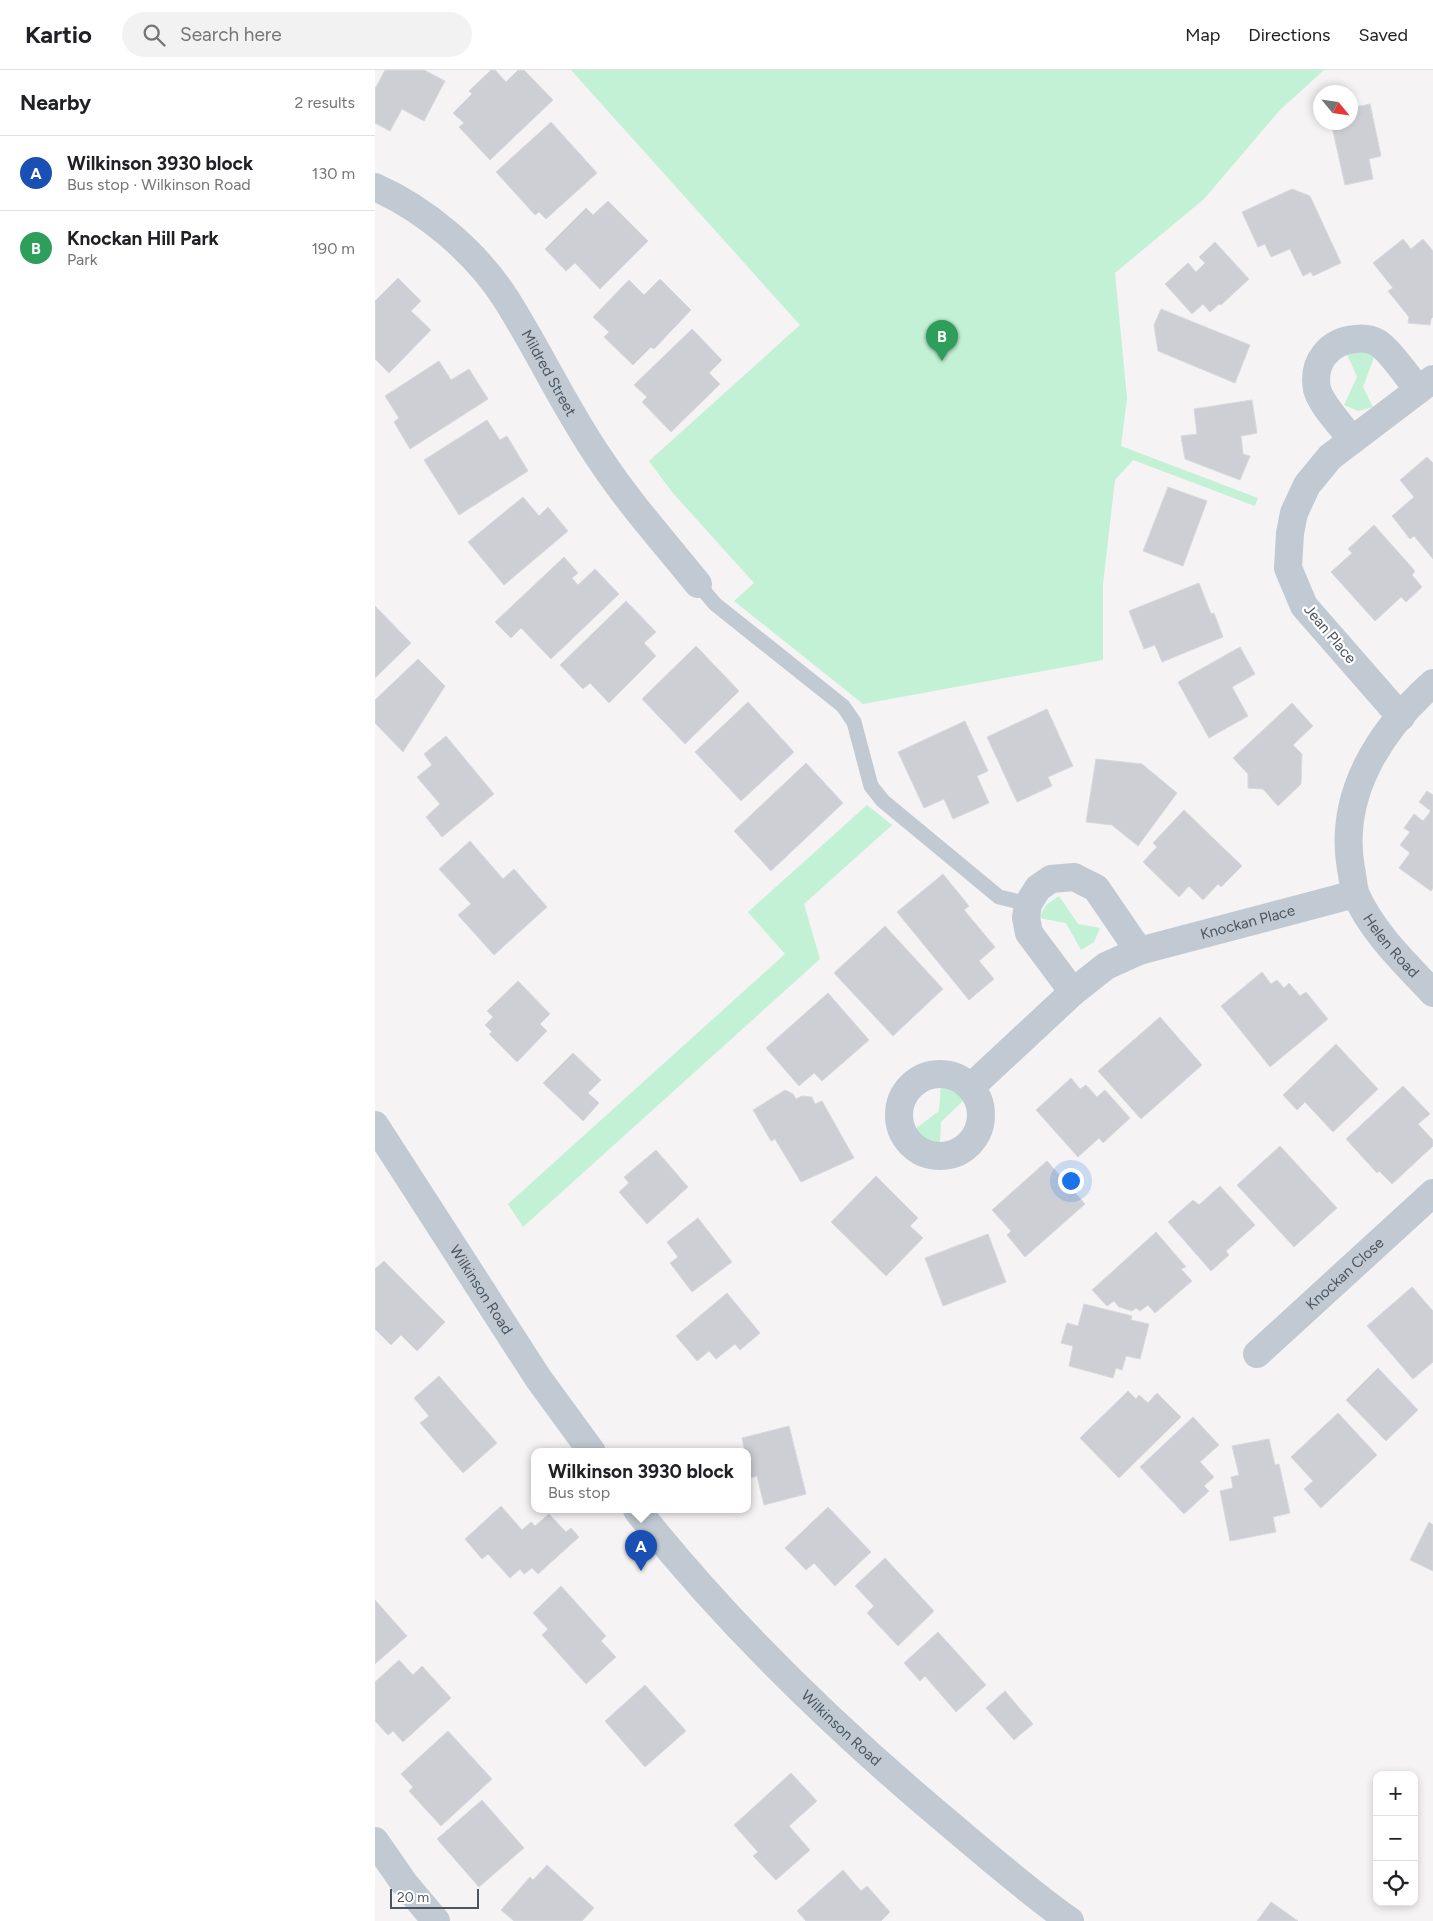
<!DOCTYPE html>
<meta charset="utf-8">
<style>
:root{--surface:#fff;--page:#f2f2f2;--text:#202124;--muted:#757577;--line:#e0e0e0;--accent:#1a73e8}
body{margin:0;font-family:Figtree,sans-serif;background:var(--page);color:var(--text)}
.controls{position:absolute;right:15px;bottom:15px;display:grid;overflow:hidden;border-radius:10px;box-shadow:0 2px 8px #0003}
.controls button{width:45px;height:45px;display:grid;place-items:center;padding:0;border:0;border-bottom:1px solid var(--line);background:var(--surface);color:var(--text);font:25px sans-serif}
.compass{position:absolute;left:938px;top:15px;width:45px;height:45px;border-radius:50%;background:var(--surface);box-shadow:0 2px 8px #0003;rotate:119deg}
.scale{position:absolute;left:15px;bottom:12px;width:89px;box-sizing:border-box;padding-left:5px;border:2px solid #4a5661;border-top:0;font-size:14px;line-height:18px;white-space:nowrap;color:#4a5661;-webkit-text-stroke:4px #fff;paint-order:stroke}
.you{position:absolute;left:695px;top:1110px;width:18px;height:18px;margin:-12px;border:4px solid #fff;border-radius:50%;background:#1a73e8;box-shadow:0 0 0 8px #1a73e833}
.badge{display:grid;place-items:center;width:32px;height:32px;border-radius:50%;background:var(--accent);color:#fff;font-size:16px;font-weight:700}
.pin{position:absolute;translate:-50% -41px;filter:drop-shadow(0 1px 2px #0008)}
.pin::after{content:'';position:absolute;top:26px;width:18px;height:15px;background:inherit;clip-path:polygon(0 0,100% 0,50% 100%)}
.popup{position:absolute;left:156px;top:1378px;width:220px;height:65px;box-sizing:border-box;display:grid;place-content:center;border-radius:10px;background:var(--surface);filter:drop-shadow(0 1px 4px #0005);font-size:16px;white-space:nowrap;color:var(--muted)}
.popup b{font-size:19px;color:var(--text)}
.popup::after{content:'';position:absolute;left:50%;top:100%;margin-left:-10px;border:10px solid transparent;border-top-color:var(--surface)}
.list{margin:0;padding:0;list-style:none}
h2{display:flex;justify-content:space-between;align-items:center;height:65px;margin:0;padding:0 20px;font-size:21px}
h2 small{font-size:16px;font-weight:400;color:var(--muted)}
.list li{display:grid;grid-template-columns:32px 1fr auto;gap:15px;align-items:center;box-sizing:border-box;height:75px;padding:0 20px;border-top:1px solid var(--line)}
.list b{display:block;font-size:19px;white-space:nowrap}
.list p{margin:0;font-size:16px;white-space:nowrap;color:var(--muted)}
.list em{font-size:16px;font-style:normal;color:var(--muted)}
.icon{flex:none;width:28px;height:28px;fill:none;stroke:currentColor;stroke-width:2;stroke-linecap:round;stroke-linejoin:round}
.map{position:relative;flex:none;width:1058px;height:1851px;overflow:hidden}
header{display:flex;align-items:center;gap:30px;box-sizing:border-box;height:70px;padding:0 25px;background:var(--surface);border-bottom:1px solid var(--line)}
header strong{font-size:24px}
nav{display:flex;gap:28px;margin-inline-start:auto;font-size:18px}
.search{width:350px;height:45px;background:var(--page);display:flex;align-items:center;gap:12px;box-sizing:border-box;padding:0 18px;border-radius:28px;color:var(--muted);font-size:19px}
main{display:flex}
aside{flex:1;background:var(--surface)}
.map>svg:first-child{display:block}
.green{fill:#c3f1d5}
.building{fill:#cdcfd5;stroke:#d7d9de}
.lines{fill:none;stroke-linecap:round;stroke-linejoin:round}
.lane{stroke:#c1cad2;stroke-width:15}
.street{stroke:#c1cad2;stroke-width:28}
.labels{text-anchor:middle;stroke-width:4.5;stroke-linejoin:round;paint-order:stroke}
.street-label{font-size:15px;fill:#4a5661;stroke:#fff}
</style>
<header>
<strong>Kartio</strong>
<div class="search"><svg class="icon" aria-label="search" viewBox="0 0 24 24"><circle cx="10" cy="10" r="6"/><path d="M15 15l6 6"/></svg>Search here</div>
<nav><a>Map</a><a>Directions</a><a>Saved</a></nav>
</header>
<main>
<aside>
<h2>Nearby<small>2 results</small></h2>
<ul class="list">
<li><span class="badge" style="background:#1a4fb4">A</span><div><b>Wilkinson 3930 block</b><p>Bus stop · Wilkinson Road</p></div><em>130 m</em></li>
<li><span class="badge" style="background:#2e9e5b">B</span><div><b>Knockan Hill Park</b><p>Park</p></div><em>190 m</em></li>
</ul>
</aside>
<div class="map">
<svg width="1058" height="1851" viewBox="0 0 1058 1851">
<rect width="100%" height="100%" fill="#f5f3f3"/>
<!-- green -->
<path class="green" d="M196,0H949L904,41L829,129L740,203L752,328L746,376L883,428L880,436L758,390L740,410L728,514V590L488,634L359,531L379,513L297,422L274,391L425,255Z
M986,280L1000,285L988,317L998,337L983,341L969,335L982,307L971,282Z
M492,735L517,755L429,834L445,889L148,1157L133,1134L410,884L373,842Z
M684,826L703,854L725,858L719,872L706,880L691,853L664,848L671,835Z
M566,1013L580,1018L590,1029L566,1052L565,1075L551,1071L540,1059L564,1041Z"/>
<!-- building -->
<path class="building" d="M10,0H49L70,11L49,51L27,39L15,61L0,53V19Z
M116,0H120L131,12L143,0H149L178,30L115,90L84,57L89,53L78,43L97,24L94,21Z
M995,34L1006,86L994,89L998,109L970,115L956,52H976V38Z
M176,52L222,103L171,149L164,142L160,145L121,102Z
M917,119L935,126L966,193L938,206L936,202L928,206L915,179L896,187L890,174L883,177L867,142Z
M233,131L273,171L225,219L200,193L191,201L170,179L211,138L218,145Z
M1028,169L1036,179L1048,169L1058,181V247L1056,249L1055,255L1033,253L1034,247L1013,221L1018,218L998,193Z
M840,172L874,209L846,235L844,234L835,242L828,234L817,244L790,214L813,193L821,202L830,193L824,187Z
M23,208L46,231L36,241L56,260L14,303L0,289V231Z
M285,209L316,240L279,279L276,277L258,295L229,267L234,262L218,247L254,210L269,225Z
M786,239L875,275L860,313L783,281L779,255Z
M317,259L347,290L334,303L345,314L296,362L267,332L272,327L259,315Z
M64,291L76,310L94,299L113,329L35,379L19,352L24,348L10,326Z
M877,330L882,363L866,366L868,384L875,386L865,410L810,389L806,366L822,364L819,339Z
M112,350L125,370L132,366L153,401L84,445L49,390Z
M1052,387L1058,393V489L1039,466L1035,469L1017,446L1039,427L1025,410Z
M793,417L832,431L808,496L768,481Z
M148,427L164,446L173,437L193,461L129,515L93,472Z
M999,455L1040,501L1037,505L1047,517L1031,532L1026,527L1000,551L956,502L977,483L973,479Z
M189,487L203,503L197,508L203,515L220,499L244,524L176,589L146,558L136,568L120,552Z
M824,513L836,544L839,543L848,567L787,592L780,575L769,579L754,541Z
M251,531L281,562L269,573L281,586L234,633L215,613L208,619L185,595Z
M0,536L36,573L0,608Z
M321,576L364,621L310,674L267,629Z
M865,577L880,604L857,617L873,646L834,668L803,612Z
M43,589L70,616L28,682L0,653V630Z
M373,632L419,682L366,731L320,682Z
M917,633L938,656L918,675L927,684L926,714L903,736L888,719L873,718V704L858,688Z
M672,639L698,696L673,707L677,716L642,732L612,667Z
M590,651L613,701L602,706L614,733L578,749L569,729L549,738L523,682Z
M71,666L119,724L67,767L51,747L65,734L42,707L57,695L49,684Z
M721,689L767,694L802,723L763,776L737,755L711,752Z
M431,693L468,733L396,801L359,761Z
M1052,721L1058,725V818L1056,821L1024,798L1035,783L1025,775L1035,762L1029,758L1039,744L1048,751L1056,741L1044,732Z
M809,740L867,796L846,817L843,814L828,830L814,816L804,827L768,792L782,777L778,773Z
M95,771L128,809L139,799L172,837L119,885L83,845L96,834L64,799Z
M568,804L594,836L589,840L620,877L604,891L619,909L594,930L522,842Z
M510,856L568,919L518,966L459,903Z
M887,902L896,914L902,910L909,918L914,913L925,926L931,922L953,949L895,997L846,936Z
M143,911L175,944L165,954L172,961L142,992L114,964L117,962L110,955L118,947L112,941Z
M453,923L494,970L447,1011L439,1003L424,1016L391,978Z
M785,947L827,995L766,1049L723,1001Z
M961,974L1003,1019L958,1062L930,1032L922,1040L908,1025Z
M198,983L226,1010L213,1023L224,1033L208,1051L168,1013Z
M696,1008L705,1019L711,1015L722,1027L730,1020L755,1048L728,1073L724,1068L703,1087L661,1040Z
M1028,1016L1055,1044L1043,1054L1058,1070V1076L1017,1114L1004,1101L1002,1103L971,1069Z
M410,1020L418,1024L421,1029L427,1026L437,1027L440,1034L447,1031L479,1088L426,1112L400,1069L396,1071L378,1040Z
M905,1076L962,1138L919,1177L862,1115Z
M281,1080L313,1117L272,1154L244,1122L254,1113L249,1107Z
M672,1091L710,1134L650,1187L632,1165L636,1161L617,1140Z
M501,1106L543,1148L535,1156L548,1168L511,1206L456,1152Z
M845,1116L880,1155L851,1181L854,1185L836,1201L793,1152L818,1130L824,1135Z
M323,1148L357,1192L317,1222L295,1193L303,1187L292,1172Z
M781,1162L811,1197L806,1199L817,1211L780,1243L773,1235L765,1241L761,1238L757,1241L744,1237L739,1231L732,1236L717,1220Z
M613,1164L631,1212L568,1236L550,1188Z
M9,1191L70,1252L42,1281L26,1265L16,1275L0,1259V1199Z
M1037,1217L1058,1241V1292L1038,1309L992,1256Z
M352,1223L385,1263L365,1280L360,1274L341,1289L334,1281L322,1291L301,1266Z
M709,1234L757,1246L756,1250L774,1254L765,1289L751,1286L747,1300L741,1298L738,1308L694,1296L698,1276L686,1273L692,1253L703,1256Z
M1003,1298L1043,1340L1011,1371L971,1330Z
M64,1306L122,1373L88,1403L45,1353L54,1346L39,1328Z
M753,1321L761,1329L764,1325L773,1333L782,1323L806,1347L744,1408L705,1368Z
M963,1343L1002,1385L946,1438L929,1419L938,1411L916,1387Z
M818,1347L844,1375L825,1392L839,1407L829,1416L834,1421L809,1444L765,1397Z
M414,1356L431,1424L389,1435L382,1406L372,1409V1382H370L367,1368Z
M894,1369L900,1395L904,1394L915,1443L898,1447L901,1462L855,1471L845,1421L858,1418L856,1407L864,1405L857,1376Z
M126,1436L147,1460L156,1452L160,1456L174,1444L191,1462L196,1458L204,1467L163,1504L157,1498L149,1504L145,1499L135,1508L113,1484L107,1489L90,1469Z
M453,1437L496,1482L460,1516L439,1493L431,1500L410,1478Z
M1054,1452L1058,1455V1501L1035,1490Z
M510,1488L559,1541L523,1576L492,1543L499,1536L480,1516Z
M186,1516L231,1566L226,1571L241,1587L211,1614L167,1565L173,1559L158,1543Z
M0,1530L32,1566L0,1594Z
M563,1562L611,1615L581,1642L550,1606L545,1611L529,1593Z
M24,1590L38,1605L47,1596L76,1628L28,1672L18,1661L13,1665L0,1651V1612Z
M270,1615L311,1661L270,1697L230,1651Z
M630,1621L658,1654L639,1670L611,1638Z
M73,1661L117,1709L66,1756L34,1721L38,1717L26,1704Z
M416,1703L442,1731L414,1756L435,1780L401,1810L378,1786L383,1782L359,1755Z
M107,1730L149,1778L104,1817L62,1769Z
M172,1795L219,1838L207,1851H139L126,1840L155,1807L158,1810Z
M468,1800L486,1821L492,1816L515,1842L506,1851H431L422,1841Z
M896,1832L923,1851H882Z"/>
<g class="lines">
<!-- lane -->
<path class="lane" d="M323,514L340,534L468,636L479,652L496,716L508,731L624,827L653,834"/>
<!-- street -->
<g class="street">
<path id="s1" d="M0,117C50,139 101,182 131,229C164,281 190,338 225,389C254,433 290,473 323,514"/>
<path d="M977,370C967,356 946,335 942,319C937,292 954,271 981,269C988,268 996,269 1003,273C1013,279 1035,309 1043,320"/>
<path id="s2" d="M1058,613C1004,661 963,725 976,799C978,807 978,817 981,825C998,863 1030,893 1058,923"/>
<path d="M1026,647L929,536L913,498L915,463L919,443L932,415L955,387L1058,309"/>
<path d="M698,922L654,863L651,848L653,834L663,818L676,809L699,807L721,818L764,881"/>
<circle cx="565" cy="1045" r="41"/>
<path id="s3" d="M596,1017L698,922L731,896L764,881L980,824"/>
<path id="s4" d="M0,1055L163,1308L217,1382"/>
<path id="s5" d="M882,1284L1058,1123"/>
<path id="s6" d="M262,1440C354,1556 463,1661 577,1756C616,1789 654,1822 695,1851"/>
<path d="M0,1771L29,1813L61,1851"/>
</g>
</g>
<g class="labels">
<!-- street labels -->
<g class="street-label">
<text dy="5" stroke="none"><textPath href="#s1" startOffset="260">Mildred Street</textPath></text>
<text transform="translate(955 564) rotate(50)" y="5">Jean Place</text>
<text dy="5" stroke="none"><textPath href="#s3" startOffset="330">Knockan Place</textPath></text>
<text dy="5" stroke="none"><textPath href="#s2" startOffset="301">Helen Road</textPath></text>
<text dy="5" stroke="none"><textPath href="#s5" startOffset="119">Knockan Close</textPath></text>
<text dy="5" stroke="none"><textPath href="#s4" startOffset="196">Wilkinson Road</textPath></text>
<text dy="5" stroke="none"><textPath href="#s6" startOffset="299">Wilkinson Road</textPath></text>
</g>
</g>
</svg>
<div class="controls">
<button>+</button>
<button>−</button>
<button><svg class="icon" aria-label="locate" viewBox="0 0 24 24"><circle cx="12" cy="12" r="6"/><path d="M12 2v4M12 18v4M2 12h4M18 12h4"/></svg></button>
</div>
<svg class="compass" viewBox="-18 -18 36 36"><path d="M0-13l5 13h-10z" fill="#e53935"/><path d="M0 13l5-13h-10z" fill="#757577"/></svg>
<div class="scale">20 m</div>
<div class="you"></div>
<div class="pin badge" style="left:266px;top:1501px;background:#1a4fb4">A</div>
<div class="popup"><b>Wilkinson 3930 block</b>Bus stop</div>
<div class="pin badge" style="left:567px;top:291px;background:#2e9e5b">B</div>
</div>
</main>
